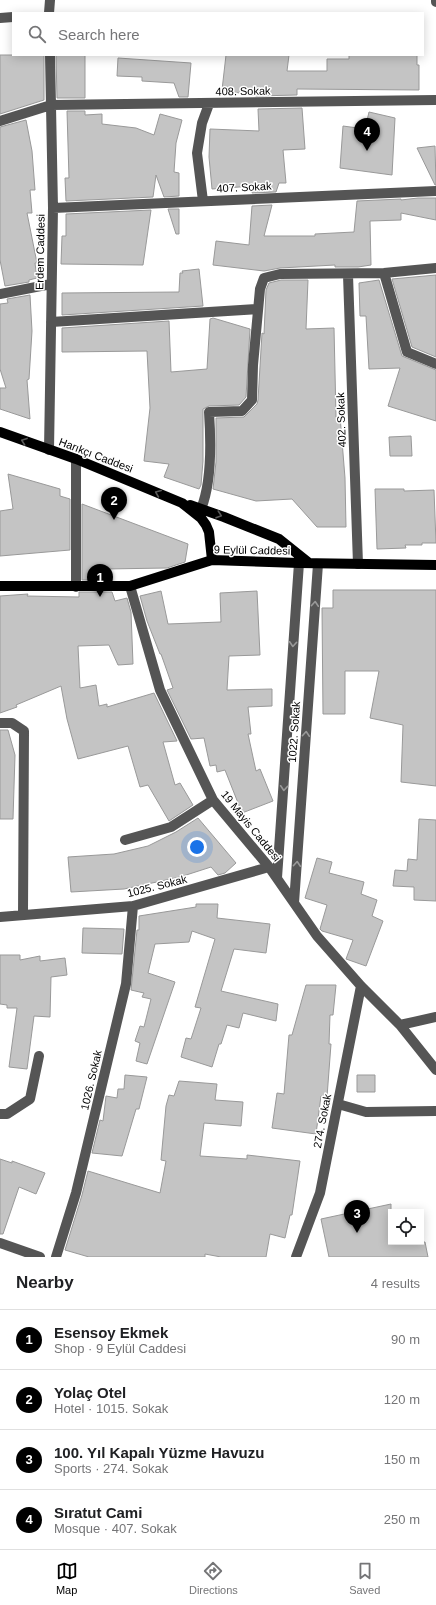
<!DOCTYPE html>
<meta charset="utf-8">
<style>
:root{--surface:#fff;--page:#f6f6f6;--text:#202124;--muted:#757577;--line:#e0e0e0;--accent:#000}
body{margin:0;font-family:Arial,sans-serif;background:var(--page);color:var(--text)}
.controls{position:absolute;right:12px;bottom:12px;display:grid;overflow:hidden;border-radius:0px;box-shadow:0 2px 10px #0003}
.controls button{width:36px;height:36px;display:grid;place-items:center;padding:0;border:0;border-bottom:1px solid var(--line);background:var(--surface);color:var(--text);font:20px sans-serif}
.you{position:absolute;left:197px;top:847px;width:14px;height:14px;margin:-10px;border:3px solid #fff;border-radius:50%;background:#1a73e8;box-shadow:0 0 0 6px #1a73e833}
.badge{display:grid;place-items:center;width:26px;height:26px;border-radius:50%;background:var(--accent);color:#fff;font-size:13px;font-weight:700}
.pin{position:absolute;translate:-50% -33px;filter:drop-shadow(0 1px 2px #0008)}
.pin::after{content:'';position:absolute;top:21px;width:14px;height:12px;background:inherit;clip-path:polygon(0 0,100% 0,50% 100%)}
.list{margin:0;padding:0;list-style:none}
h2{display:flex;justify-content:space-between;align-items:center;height:52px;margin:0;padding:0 16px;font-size:17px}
h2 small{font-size:13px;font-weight:400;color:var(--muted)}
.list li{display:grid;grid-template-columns:26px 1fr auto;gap:12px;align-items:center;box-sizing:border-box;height:60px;padding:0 16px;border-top:1px solid var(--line)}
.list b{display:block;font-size:15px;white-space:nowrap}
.list p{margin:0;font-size:13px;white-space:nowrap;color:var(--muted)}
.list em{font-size:13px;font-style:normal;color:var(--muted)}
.icon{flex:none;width:22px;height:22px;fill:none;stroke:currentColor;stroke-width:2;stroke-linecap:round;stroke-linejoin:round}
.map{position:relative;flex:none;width:436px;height:1257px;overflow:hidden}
.search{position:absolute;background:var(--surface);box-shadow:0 2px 10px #0003;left:12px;right:12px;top:12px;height:44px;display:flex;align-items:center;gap:10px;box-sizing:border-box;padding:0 14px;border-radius:0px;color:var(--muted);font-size:15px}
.sheet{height:292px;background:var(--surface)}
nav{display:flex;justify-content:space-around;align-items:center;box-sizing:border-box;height:56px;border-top:1px solid var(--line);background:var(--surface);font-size:11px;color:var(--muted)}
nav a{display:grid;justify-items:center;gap:2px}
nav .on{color:var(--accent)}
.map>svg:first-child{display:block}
.building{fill:#c4c4c4;stroke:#999}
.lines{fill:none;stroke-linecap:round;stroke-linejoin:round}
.minor{stroke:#555;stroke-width:10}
.major{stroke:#000;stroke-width:10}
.oneway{stroke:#595959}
.oneway2{stroke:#999}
.labels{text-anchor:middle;stroke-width:3;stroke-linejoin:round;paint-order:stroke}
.street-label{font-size:11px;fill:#000;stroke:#fff}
</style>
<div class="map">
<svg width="436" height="1257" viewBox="0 0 436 1257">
<rect width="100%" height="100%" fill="#fff"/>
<!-- building -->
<path class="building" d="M0,55H44V100L0,114Z
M56,55H85V98H57Z
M226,55H289L287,71H327V59H349V55H417V65H419V90L297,89V95L257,96L222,90Z
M118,58L191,63L188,97H179L174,83L142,81V77L117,76Z
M302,108L305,149L283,150L286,183H279L276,192L252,193L253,186L212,189L209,157L210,129L259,131L258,109Z
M67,111H85V115L102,114V124L136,128L154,135L160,114L182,120L176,143L174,172L179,173V196L164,197L156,175L153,197L66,201L65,178H69Z
M369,112L395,118L392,175L340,168L343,126L365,129Z
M26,120L32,151L35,190H30L32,213H27L37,263H35L37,278L29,280V282L5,286L0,260V127Z
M435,146L436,185H435L417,148Z
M418,198H436V220L401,213V220L370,221L371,265L358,267H335V265L280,268L264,271L213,265L216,241L249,245L252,206L272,205L264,236H315V234L354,232L357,201L401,199V200Z
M168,209H179V234H176Z
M151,210L143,265L61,264L62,236H66V214Z
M199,269L203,306L62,315V293L179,292L180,273H183L182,271Z
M436,275V357L412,347L392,279Z
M281,280H308L306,329L334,328L336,417L340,416L345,478L346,527H317L292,499L256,501L213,489L216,462V418L244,417L257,404L258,400L262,333L264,334L266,290L269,283Z
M379,280L402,356L436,370V421L388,406L400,368L369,369L366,316H360L359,283Z
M30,295L32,331L29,379L27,380L30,419L0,409V388H6L0,369V304L8,303L7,299Z
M213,318L250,329L246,397L239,405L209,406L203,409V461L201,485L199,489L164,477L169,464L144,461L150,408L147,351L62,352V328L169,321L171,372L207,369L210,319Z
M411,436L412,456H390L389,437Z
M8,474L60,489V496L70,499V550L0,556V511L13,509Z
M375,489H404V491L434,490L436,543H422V545H405L406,548L377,549Z
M82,504L188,544L185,562L167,568L105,569L108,580H82Z
M333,590H436V786L401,782L403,725L370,718L379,671H345V714H323L322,608H333Z
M161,591L168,624L221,622L220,593L257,591L260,655L229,656L227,690L272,689V706L248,707L251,734H248L256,771L260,769L273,801L242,813L225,770L217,772L216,765L210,766L204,738L191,739L167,690L173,688L161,654H160L147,621L140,596Z
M79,592H112L115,601L127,598L131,612L133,664L118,665L109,645L78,646L80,688L96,685L99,706L107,704V707L154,693L177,741L163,742L175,785L180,783L193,805L169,821L148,785L140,787L128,746L78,759L67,719L61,686L16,705L17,707L0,713V596L28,594L27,596L79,597Z
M0,730H8L15,755L13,819H0Z
M198,818L236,863L225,873L218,875L211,867L180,877L124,889L71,892L68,857L114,854L148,846L176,832Z
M419,819L436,820V901L414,900V887L393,886L395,870L407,871L408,859L417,860Z
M317,858L332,862L329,873L364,882L361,894L377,900L372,916L383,921L366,966L346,959L353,940L322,931L320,929L327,905L305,898Z
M196,904H218L217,918L270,924L266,953L234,949L221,991L278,1004L276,1021L243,1013L239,1028L227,1025L221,1044H219L212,1067L181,1057L186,1038L191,1039L201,1008L195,1007L215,939L192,931L189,942L155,944L148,973L175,982L147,1064L136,1061L140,1043L135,1041L140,1026L144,1027L151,999L142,997L144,993L131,990L137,930H139V916L196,907Z
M83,928L124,929L122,954L82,953Z
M0,955H20V960L40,956V961L65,958L67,975L51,977L50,1017L34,1016L27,1069L9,1067L17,1008H7V1005L0,1004Z
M306,985H336L333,1015H330L329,1044H331L327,1097L321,1096L316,1134L272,1128L277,1093L284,1094L289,1035H292Z
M125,1075L147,1077L139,1109H136L122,1156L92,1153L100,1120L103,1121L106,1096L117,1098L118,1089H124Z
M357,1075H375V1092H357Z
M179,1081L217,1084L215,1100L243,1102L241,1126L204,1123L200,1156L247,1159V1155L300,1161L292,1215H290L285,1238L270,1234L266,1257H221L205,1254V1257H89L65,1250L82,1195L88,1171L160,1193L166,1161L161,1160L166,1106L169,1095L174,1096Z
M0,1159L12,1163V1161L45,1173L36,1194L19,1187L3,1234H0Z
M391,1204V1242H425L428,1257H329L321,1219Z"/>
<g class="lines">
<!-- minor -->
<path class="minor" d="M436,0V2
M49,13L50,0
M0,18L13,17
M0,121L51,105L436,100
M203,201L197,153L202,123L209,104
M53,208L436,191
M384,273L407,352L436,364
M348,275L358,564
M0,294L51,284
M51,322L258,309
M49,450L53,208L50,55
M201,509C212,482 211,441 209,412L242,411L252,400L253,365L260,289L264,278L280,274L384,273L436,268
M130,586L160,690L213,800L269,867L317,936L361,986L400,1025L436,1070
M76,587V459
M0,723H12L24,731L23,915
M125,840L171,827L213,800
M277,878L299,563
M294,903L318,564
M0,917L133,906L269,867
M400,1025L436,1017
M338,1104L366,1112L436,1111
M0,1114H7L30,1099L39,1056
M0,1243L40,1257
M56,1257L76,1193L126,984L133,906
M296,1257L320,1193L361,986"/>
<!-- major -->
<path class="major" d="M0,432L76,459L182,503L201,518L206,525L209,532L212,560
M190,505L224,517L279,539L309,563
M0,586H130L212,560L299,563L436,565"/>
</g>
<!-- one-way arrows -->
<defs><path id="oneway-chevron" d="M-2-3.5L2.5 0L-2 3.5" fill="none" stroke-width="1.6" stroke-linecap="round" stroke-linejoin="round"/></defs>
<g class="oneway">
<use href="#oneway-chevron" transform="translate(24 441) rotate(-160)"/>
<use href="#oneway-chevron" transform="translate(158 493) rotate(-157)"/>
<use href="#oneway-chevron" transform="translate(219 515) rotate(19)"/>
</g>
<g class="oneway2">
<use href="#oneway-chevron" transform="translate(315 604) rotate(-86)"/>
<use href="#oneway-chevron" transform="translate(293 644) rotate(94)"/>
<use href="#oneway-chevron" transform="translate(306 734) rotate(-86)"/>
<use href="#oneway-chevron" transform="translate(284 788) rotate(94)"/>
<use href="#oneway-chevron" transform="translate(297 864) rotate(-86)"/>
</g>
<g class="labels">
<!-- street labels -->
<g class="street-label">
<text transform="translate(243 91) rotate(-1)" y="4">408. Sokak</text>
<text transform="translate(244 187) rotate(-3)" y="4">407. Sokak</text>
<text transform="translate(40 252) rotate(-89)" y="4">Erdem Caddesi</text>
<text transform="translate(341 420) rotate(-92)" y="4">402. Sokak</text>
<text transform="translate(96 455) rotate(21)" y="4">Harıkçı Caddesi</text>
<text transform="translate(252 550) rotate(1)" y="4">9 Eylül Caddesi</text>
<text transform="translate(294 732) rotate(-86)" y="4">1022. Sokak</text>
<text transform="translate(251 826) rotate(51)" y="4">19 Mayis Caddesi</text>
<text transform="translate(157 886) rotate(-14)" y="4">1025. Sokak</text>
<text transform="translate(91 1080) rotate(-77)" y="4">1026. Sokak</text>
<text transform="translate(322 1121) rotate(-79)" y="4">274. Sokak</text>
</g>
</g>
</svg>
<div class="controls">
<button><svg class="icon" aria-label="locate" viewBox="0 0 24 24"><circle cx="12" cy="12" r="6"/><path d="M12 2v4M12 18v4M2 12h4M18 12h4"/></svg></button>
</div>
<div class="you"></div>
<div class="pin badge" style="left:100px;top:597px">1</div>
<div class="pin badge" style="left:114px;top:520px">2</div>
<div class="pin badge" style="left:357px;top:1233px">3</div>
<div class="pin badge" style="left:367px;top:151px">4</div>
<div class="search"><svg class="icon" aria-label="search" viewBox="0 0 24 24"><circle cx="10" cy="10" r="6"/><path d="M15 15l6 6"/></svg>Search here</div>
</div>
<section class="sheet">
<h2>Nearby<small>4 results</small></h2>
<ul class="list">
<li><span class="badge">1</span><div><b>Esensoy Ekmek</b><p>Shop · 9 Eylül Caddesi</p></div><em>90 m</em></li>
<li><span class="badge">2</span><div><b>Yolaç Otel</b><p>Hotel · 1015. Sokak</p></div><em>120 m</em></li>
<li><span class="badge">3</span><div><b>100. Yıl Kapalı Yüzme Havuzu</b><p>Sports · 274. Sokak</p></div><em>150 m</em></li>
<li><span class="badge">4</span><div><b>Sıratut Cami</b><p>Mosque · 407. Sokak</p></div><em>250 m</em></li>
</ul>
</section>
<nav>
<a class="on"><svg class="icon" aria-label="map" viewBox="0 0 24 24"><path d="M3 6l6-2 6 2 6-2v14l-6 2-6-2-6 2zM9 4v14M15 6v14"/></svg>Map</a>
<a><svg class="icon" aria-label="directions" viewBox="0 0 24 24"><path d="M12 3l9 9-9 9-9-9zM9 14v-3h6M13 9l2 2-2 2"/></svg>Directions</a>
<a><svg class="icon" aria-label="saved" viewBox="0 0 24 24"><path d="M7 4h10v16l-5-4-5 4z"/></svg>Saved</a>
</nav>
